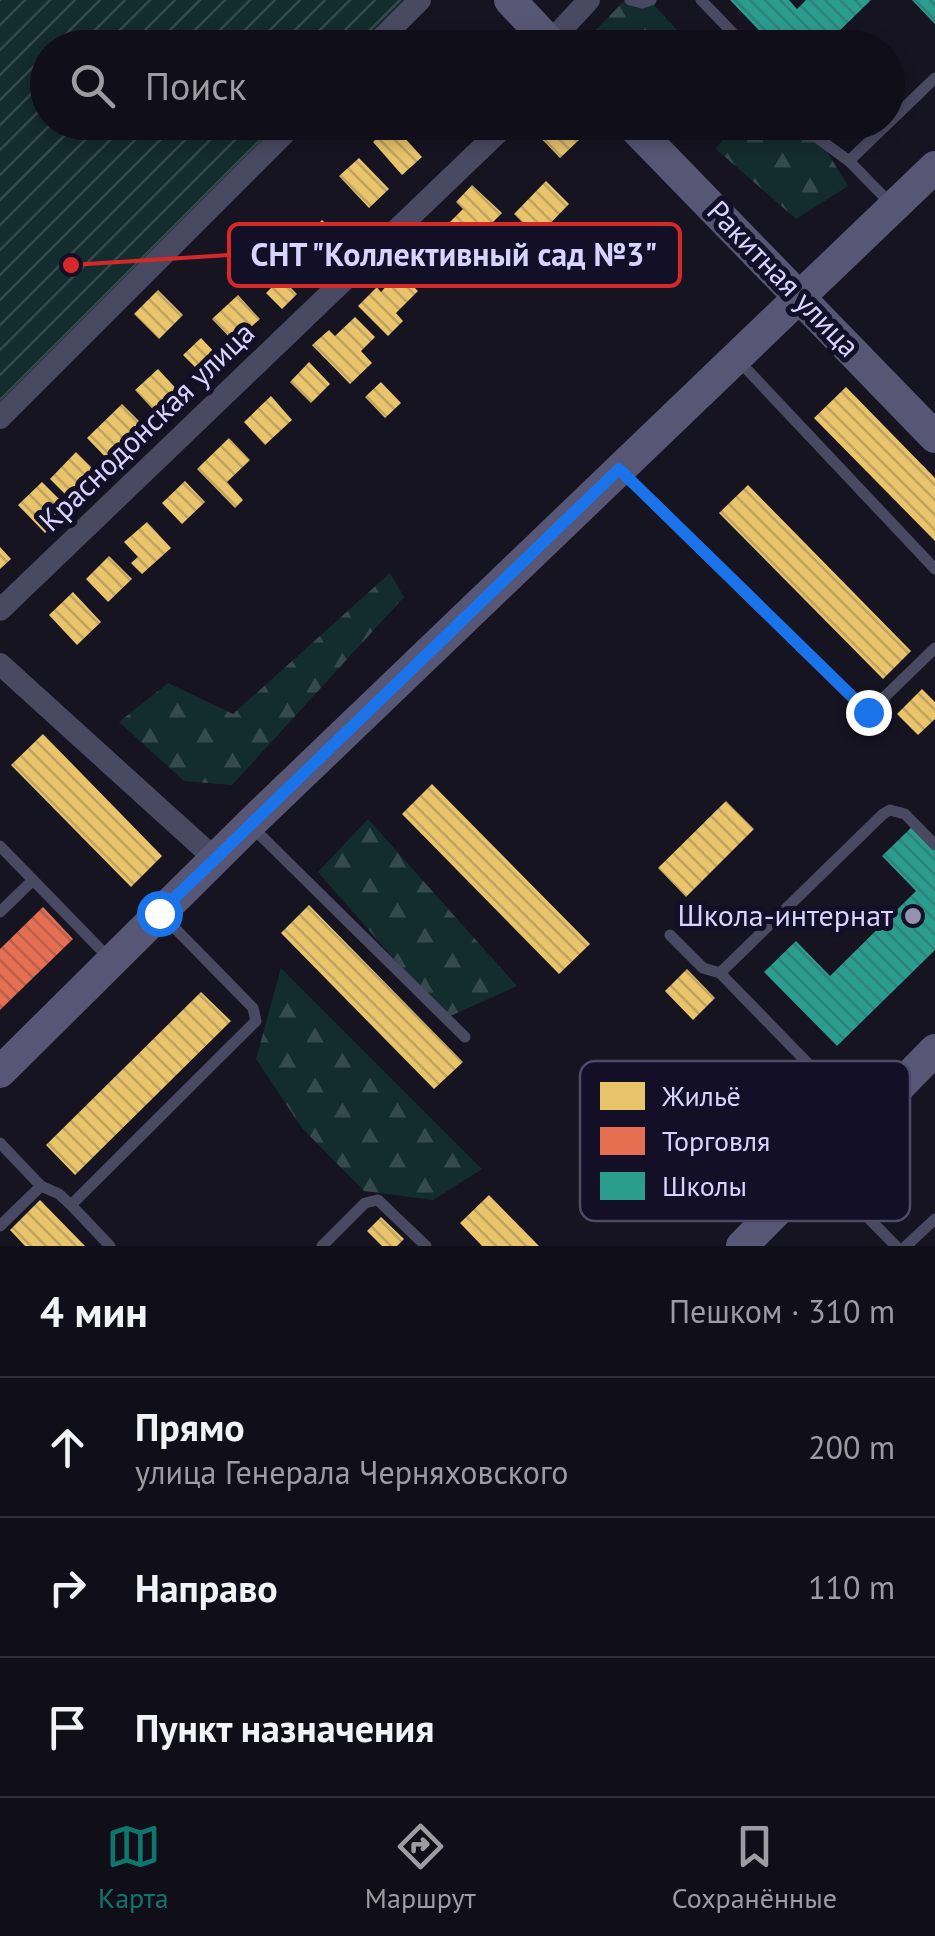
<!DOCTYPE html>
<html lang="ru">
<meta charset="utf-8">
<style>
:root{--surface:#100f19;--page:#1e1d26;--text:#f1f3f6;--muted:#9c9ca2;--line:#302f38;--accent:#0f766e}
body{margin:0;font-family:"PT Sans",sans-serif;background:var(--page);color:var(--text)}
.stop{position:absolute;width:30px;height:30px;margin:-22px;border:8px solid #1a73e8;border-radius:50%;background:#fff}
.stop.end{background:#1a73e8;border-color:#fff;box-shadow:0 2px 10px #0008}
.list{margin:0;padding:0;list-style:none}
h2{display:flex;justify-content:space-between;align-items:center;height:130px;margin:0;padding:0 40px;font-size:42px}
h2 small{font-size:32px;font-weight:400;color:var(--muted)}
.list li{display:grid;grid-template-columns:65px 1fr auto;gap:30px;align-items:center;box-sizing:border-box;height:140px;padding:0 40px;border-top:2px solid var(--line)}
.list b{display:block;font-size:38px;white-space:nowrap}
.list p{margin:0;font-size:32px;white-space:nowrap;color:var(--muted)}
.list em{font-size:32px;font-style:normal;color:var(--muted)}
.icon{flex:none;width:55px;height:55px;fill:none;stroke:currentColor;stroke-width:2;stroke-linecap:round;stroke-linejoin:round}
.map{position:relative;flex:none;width:935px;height:1246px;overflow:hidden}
.search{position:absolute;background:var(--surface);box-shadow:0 5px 15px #0003;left:30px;right:30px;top:30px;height:110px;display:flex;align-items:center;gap:25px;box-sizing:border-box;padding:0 35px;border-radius:55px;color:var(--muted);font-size:38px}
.sheet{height:550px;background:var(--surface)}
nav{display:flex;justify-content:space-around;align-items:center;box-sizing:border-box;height:140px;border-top:2px solid var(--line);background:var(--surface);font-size:28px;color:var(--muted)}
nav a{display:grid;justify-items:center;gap:5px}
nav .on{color:var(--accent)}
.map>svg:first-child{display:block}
.forest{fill:url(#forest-firs)}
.garden{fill:url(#garden-furrows)}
.homes{fill:url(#homes-back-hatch)}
.shops{fill:url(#shops-back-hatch)}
.schools{fill:url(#schools-back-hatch)}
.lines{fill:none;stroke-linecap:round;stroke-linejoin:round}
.lane{stroke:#4a4962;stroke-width:11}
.street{stroke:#4a4962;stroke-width:22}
.secondary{stroke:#575674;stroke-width:32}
.route{stroke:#1a73e8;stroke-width:12}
.poi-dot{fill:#9591b1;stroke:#130f26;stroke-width:4}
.labels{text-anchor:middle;stroke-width:10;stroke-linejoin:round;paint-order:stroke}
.street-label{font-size:30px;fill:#d9d4ff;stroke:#130f26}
.poi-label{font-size:30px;fill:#d9d4ff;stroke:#130f26;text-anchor:end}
.key{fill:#130f26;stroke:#4e4a67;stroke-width:2.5}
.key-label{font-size:28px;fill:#d9d4ff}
.leader{fill:none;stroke:#d62828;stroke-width:4}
.callout-dot{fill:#d62828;stroke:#130f26;stroke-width:4}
.callout{fill:#130f26;stroke:#d62828;stroke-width:4}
.callout-label{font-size:32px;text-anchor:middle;font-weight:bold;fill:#d9d4ff}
</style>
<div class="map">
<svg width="935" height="1246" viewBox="0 0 935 1246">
<defs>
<pattern id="forest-firs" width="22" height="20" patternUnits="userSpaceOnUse" patternTransform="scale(2.5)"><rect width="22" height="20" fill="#132c2d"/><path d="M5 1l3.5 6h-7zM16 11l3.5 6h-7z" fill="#354a4c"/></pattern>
<pattern id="garden-furrows" width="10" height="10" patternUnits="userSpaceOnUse" patternTransform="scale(2.5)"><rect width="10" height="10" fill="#132c2d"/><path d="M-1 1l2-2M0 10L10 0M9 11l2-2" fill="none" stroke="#354a4c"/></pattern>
<pattern id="homes-back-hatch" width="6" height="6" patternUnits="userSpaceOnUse" patternTransform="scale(2.5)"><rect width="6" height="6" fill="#e9c46a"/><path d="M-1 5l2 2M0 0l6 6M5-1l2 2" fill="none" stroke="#bfa362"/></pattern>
<pattern id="shops-back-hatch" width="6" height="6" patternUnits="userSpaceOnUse" patternTransform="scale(2.5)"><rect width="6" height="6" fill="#e76f51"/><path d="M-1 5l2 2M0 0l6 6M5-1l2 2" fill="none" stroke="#b56150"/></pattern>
<pattern id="schools-back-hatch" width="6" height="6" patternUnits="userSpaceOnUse" patternTransform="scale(2.5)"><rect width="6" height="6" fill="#2a9d8f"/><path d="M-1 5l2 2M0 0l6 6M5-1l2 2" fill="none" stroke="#31817b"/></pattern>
</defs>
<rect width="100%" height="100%" fill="#161421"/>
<!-- forest -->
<path class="forest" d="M625,0H649L693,47L586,48L582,44Z
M733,123H765L821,142L848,186L796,219L716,149Z
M390,573L404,597L232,785L184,781L119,722L168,683L233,714Z
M368,819L517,986L446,1018L318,872Z
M281,968L482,1169L433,1200L364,1191L302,1128L256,1059Z"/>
<!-- garden -->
<path class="garden" d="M0,0H406L359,47L48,48V122L284,123L0,407Z"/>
<!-- homes -->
<path class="homes" d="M484,38L494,48H474Z
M432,122H462L447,138Z
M552,122H563L579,140L560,158L538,135Z
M392,124L422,157L402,175L373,142Z
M359,158L389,189L369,208L339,176Z
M546,181L569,204L537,237L514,214Z
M472,185L502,213L488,227L496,235L477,255L468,246L464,251L442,230L463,209L456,202Z
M322,220L340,237L321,258L302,240Z
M434,237L457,261L432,286L401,256L411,246L419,253Z
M287,248L307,269L290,287L297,294L282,309L266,293L281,278L269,266Z
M391,265L418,291L396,313L403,321L388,336L358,306L377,287L381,292L391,281L383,273Z
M158,290L183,315L159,339L134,314Z
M238,295L260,319L234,342L212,319Z
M355,317L375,337L361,351L372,363L350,384L312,345L329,330L335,336Z
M201,338L220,358L203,375L183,355Z
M309,362L330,384L311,403L290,382Z
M158,369L183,396L160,417L135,390Z
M381,382L401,403L385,418L365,397Z
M846,387L935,478V541L814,418Z
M271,396L292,420L265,445L244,422Z
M122,404L145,427L126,446L132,452L116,468L87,438Z
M229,438L250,460L227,482L243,500L235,508L197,469Z
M76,452L99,475L73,502L50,479Z
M185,481L205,502L182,524L162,503Z
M42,482L69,509L45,533L18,505Z
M748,485L911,651L883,679L719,513Z
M147,522L171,548L142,574L131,563L138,557L124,542Z
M0,547L11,559L0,569Z
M109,556L132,579L108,602L86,579Z
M73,592L101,622L77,645L49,615Z
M922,689L935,702V719L918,735L897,714Z
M43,734L162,856L131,887L11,765Z
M432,784L590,944L559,974L402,814Z
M726,801L754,829L686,897L658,868Z
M309,905L463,1062L434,1089L281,933Z
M687,969L715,998L693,1020L665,991Z
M201,992L231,1021L75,1175L46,1145Z
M489,1195L539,1246H482L460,1223Z
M40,1200L85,1246H25L10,1230Z
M381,1217L404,1239L397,1246H382L367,1231Z"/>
<!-- shops -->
<path class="shops" d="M43,907L73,939L0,1010V949Z"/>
<!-- schools -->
<path class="schools" d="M730,0H789L797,9L806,0H871L829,41L835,48H776Z
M912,0H935V24Z
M915,824L935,845V950L837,1046L764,972L796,941L830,976L916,891L882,856Z"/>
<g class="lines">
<!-- lane -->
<path class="lane" d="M630,0L642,3L651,0
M701,0L732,32L733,48
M796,122L849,161L935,78
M849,161L892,205
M739,361L935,569
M622,472L868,713L935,648
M251,826L465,1037
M0,846L109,958
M0,912L33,880
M670,935L703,968L720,973
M862,1119L720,973L883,814L890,810L905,814L935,845
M0,1143L41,1186L59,1194L71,1205
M822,1171L896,1246
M0,1226L41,1186
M110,1246L71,1205L256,1021L253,1008L163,916
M322,1246L365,1203L378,1200L426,1246
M906,1246L935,1219"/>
<!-- street -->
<path class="street" d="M550,42L589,0
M372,48L420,0
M0,418L296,122
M0,610L509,122
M0,664L214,858"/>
<!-- secondary -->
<path class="secondary" d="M510,0L555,48
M629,122L935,437
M0,1072L249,825L935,167
M742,1246L935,1050"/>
</g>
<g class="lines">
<!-- route -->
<path class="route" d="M159,913L619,469L868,712"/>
</g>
<!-- markers -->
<circle class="poi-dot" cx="913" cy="916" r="10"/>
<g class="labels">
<!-- street labels -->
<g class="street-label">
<text transform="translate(783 279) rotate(46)" y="10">Ракитная улица</text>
<text transform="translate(147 427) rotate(-44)" y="10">Краснодонская улица</text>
</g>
<!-- poi labels -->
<g class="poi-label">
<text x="893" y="926">Школа-интернат</text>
</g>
</g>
<!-- legend -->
<rect x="580" y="1061" width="330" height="160" rx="15" class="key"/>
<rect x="600" y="1082" width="45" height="28" fill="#e9c46a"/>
<rect x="600" y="1127" width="45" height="28" fill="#e76f51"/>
<rect x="600" y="1172" width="45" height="28" fill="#2a9d8f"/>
<g class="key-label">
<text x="662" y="1106">Жильё</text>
<text x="662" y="1151">Торговля</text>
<text x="662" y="1196">Школы</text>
</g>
<!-- callouts -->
<path class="leader" d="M71 265L229 255"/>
<circle class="callout-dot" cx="71" cy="265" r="10"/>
<rect class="callout" x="229" y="224" width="451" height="62" rx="10"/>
<g class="callout-label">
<text x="454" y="266">СНТ "Коллективный сад №3"</text>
</g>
</svg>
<div class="stop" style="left:159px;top:913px"></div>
<div class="stop end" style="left:868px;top:712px"></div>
<div class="search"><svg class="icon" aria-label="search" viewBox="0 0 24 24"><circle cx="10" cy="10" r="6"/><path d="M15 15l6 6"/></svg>Поиск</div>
</div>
<section class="sheet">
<h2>4 мин<small>Пешком · 310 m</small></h2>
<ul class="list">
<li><svg class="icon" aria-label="ahead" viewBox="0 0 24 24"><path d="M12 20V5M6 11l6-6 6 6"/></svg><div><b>Прямо</b><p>улица Генерала Черняховского</p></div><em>200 m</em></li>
<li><svg class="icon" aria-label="right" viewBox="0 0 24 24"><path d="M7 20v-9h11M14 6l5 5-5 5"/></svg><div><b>Направо</b></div><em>110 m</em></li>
<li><svg class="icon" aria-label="arrive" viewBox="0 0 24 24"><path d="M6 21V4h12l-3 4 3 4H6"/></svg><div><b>Пункт назначения</b></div></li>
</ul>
</section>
<nav>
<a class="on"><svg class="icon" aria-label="map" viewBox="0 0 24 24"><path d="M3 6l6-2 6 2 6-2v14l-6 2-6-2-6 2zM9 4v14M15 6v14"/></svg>Карта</a>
<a><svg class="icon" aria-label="directions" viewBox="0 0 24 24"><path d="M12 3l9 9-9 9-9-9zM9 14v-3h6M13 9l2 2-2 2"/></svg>Маршрут</a>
<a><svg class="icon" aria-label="saved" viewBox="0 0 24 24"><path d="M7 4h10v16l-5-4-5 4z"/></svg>Сохранённые</a>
</nav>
